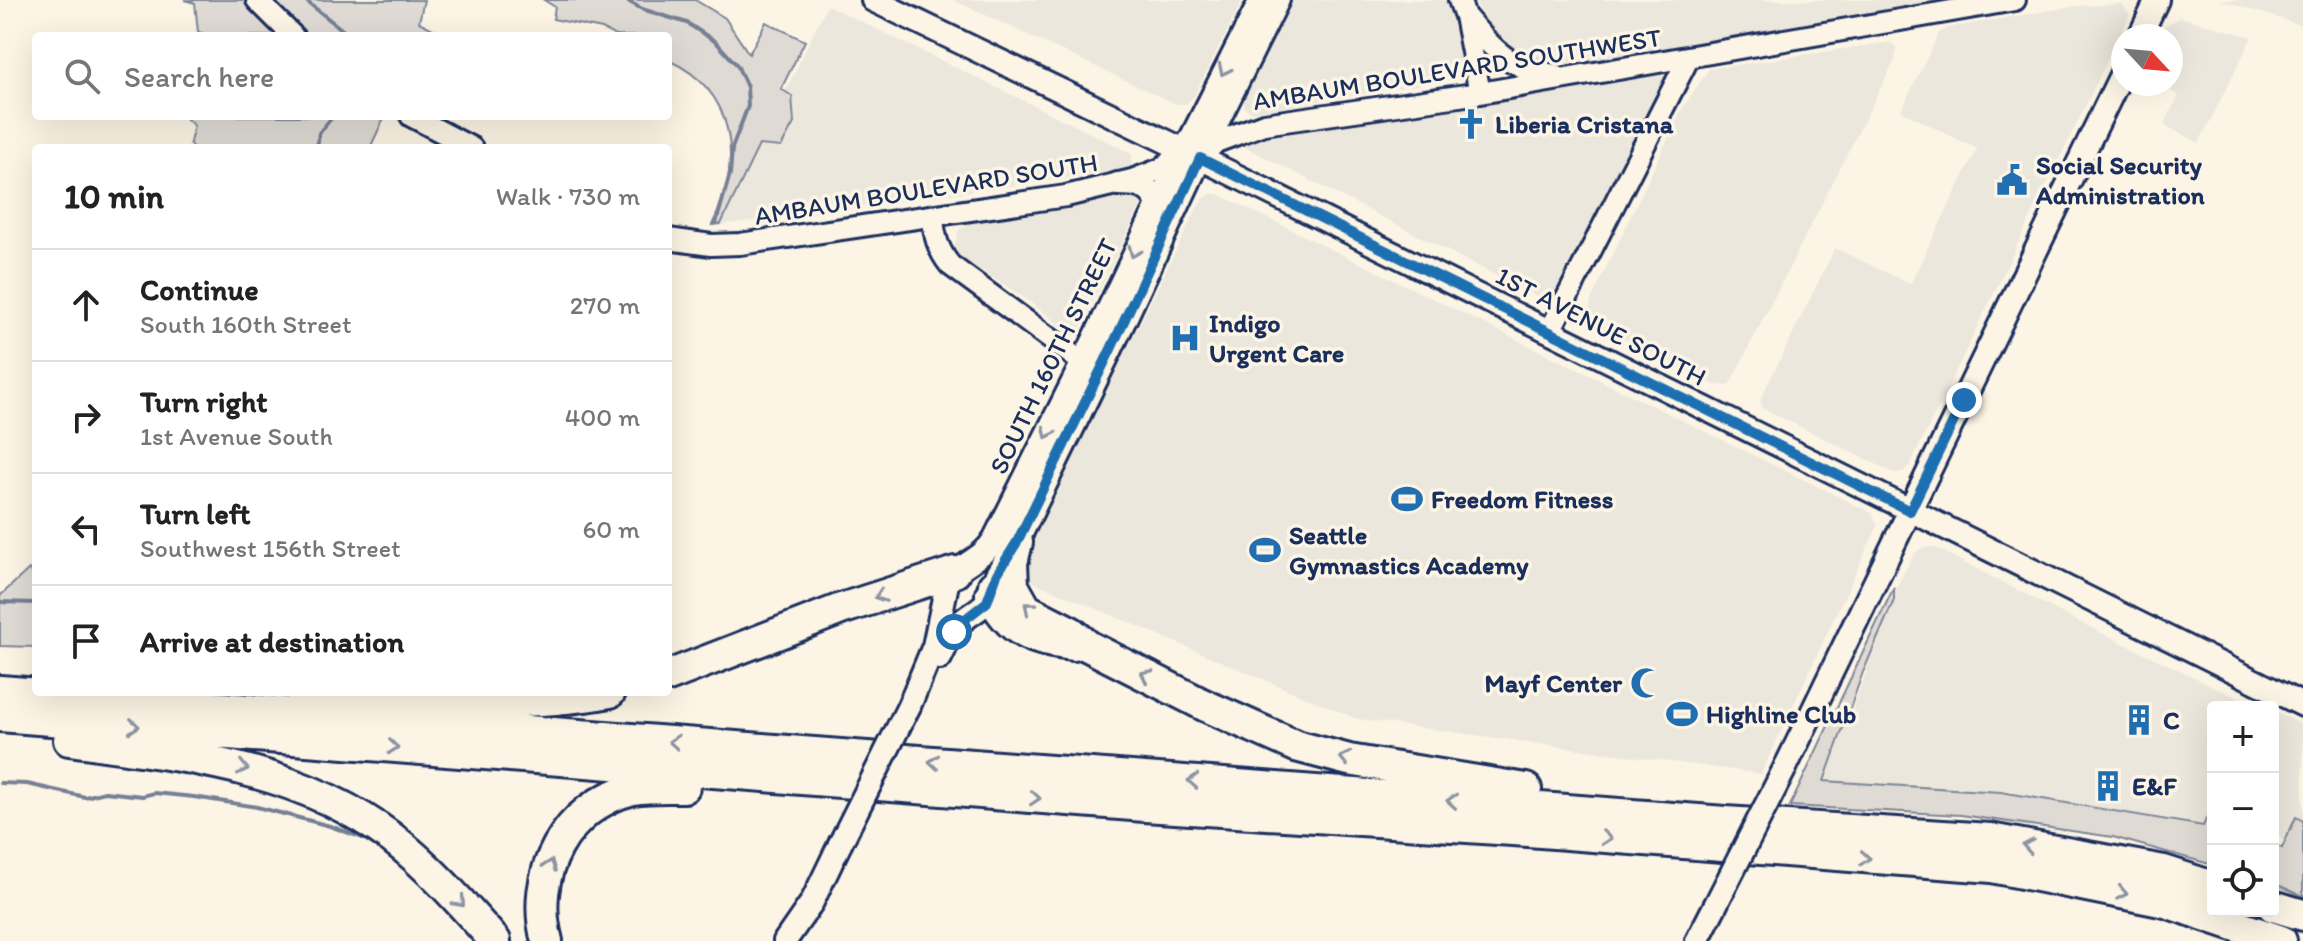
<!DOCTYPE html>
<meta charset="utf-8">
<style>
:root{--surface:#fff;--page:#f6f6f6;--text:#222;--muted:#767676;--line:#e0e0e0}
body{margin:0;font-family:Itim,sans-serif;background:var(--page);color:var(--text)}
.controls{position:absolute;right:24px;bottom:24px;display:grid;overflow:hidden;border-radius:8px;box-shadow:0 8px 32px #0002}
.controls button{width:72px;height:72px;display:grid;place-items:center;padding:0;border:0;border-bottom:2px solid var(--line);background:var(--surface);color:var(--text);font:40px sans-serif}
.compass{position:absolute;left:2111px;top:24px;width:72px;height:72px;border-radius:50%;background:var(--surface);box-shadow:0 8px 32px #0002;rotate:116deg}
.stop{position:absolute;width:24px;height:24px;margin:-18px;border:6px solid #1f6fb2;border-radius:50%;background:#fff}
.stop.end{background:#1f6fb2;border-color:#fff;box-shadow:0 2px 8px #0008}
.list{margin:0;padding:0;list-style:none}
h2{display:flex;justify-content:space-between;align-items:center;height:104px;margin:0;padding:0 32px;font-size:34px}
h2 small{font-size:26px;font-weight:400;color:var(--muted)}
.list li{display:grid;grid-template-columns:52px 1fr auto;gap:24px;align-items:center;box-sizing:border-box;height:112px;padding:0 32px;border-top:2px solid var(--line)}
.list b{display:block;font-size:30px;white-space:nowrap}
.list p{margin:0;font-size:26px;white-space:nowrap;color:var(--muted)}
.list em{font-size:26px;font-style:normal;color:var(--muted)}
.icon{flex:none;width:44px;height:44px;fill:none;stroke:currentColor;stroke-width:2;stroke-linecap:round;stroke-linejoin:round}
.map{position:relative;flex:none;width:2303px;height:941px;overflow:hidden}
.search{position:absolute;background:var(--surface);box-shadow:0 8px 32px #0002;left:32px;top:32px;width:640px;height:88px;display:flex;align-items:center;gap:20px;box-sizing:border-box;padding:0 28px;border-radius:8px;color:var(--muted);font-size:30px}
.panel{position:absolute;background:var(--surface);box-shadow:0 8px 32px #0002;left:32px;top:144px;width:640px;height:552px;border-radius:8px}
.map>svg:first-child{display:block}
.built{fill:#ece7dc}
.green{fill:#dfdbd4;stroke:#7d8599;stroke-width:2}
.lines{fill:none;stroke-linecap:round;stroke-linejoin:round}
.stream{stroke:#767f94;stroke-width:4}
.tertiary-casing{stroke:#1b2f5e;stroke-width:26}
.secondary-casing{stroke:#1b2f5e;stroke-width:28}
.motorway-casing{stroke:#1b2f5e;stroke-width:36}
.tertiary{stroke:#fcf5e5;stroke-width:20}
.secondary{stroke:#fcf5e5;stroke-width:22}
.motorway{stroke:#fcf5e5;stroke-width:30}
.secondary-bridge-casing{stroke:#1b2f5e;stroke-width:28;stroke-linecap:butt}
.secondary-bridge{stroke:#fcf5e5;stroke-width:22}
.oneway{stroke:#8c92a2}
.route{stroke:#1f6fb2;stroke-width:10}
.labels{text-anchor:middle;stroke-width:7;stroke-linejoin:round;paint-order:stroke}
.street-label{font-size:26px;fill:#1b2f5e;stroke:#fcf5e5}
.poi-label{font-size:26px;font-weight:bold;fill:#1b2f5e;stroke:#fcf5e5;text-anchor:start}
</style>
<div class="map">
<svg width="2303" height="941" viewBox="0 0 2303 941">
<rect width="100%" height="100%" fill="#fcf5e5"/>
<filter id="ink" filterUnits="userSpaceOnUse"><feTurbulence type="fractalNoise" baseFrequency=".0125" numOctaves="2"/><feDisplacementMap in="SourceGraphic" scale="16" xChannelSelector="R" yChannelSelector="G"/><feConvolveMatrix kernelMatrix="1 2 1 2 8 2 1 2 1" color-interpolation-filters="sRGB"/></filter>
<g filter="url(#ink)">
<!-- built -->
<path class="built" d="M953,0H1243L1194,96L1186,104H1176Z
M1290,0H1446L1457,17L1464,77L1253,112L1245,109L1243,96Z
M1473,0H1942L1562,67H1542L1507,52Z
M2220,0H2303V26Z
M2121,4L2130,14L1910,465L1903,472L1894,473L1762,408L1760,400L1835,248L1910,284L1977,149L1901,111L1939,33L1947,28L2075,6Z
M827,5L1129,152L1132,155V166L1105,176L1070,178L721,225Z
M2180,17L2252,37L2199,143L2164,125L2179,95L2157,84H2171V36H2160L2165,26Z
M1891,42L1897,48L1895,60L1729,386L1715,385L1593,323L1588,315L1591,300L1682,109L1709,69Z
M1675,68L1558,295L1550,300L1542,299L1245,147L1246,142L1253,140Z
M1125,192L1127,196L1133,194L1140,197L1142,203L1081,327L1075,332L1068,331L1023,297L961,257L954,247L959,229L967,226L966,221Z
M1210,194H1218L1872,513L1878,525L1761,774L1357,719L1029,580L1023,565L1024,557L1200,202Z
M1934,547L2083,624L2255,706L2213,707V804L2204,826L2001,792L1823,781L1867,671L1856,664L1914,554L1921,548Z
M2273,710L2303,725V849L2273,835Z"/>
<!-- green -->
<path class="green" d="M184,0H424L419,22L435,30L434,36H214L198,32L195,3Z
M544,0H695L725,18L749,54L766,22L805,41L781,89L792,96L794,123L781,147L759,145L721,224L712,225C743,162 737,91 668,60V36H616L602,29L553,19L555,7Z
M184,116H385L370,148H192L190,143L194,126Z
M29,569L36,580V647L0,646V596Z
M1894,587V600L1863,672L1824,781L2001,792L2203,826L2213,804V865L2113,837L1961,815L1790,806Z
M2296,817L2303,821V896L2273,883V845L2282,848Z"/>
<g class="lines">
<!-- stream -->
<path class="stream" d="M305,0L350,36
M626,0L642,9L687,23L716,42L737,65L747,87L748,106L732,148L730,174L716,223
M317,148L319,133L333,116
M0,602L36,603
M0,783L27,784L85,797L105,792L142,796L154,793L194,797L257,807L330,826L363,838L381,849L413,875"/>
<defs>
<path id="tertiary" d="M257,0L293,36
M1459,0L1465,16L1480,93
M1465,16C1494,50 1509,69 1555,75
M411,116L472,148
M1204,151L1279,0
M1200,158L1216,142L1264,124L1480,93L2015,0
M933,216C934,236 938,250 950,265L1094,371
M668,239L711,245L740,244L1066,196L1132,180L1161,169L1184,150L1260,0
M1550,331L1689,57"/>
<path id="secondary" d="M873,0L1184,150L2303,705
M2140,36L2157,0
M1118,184C1135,184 1149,184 1157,202
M991,594L997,574L1017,542L1111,349L1200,158
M940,658C946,647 951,632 960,623C974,609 992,608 990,584
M909,706L934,646L948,579C963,563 984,558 995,538L1094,340L1184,150
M1786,766L2123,71
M785,941L812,902L840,844
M1697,941L1715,906"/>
<path id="motorway" d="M1017,542L1012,563L1013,586L1026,609L1071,632L1088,646L1204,705L1296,746L1349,760L1526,789
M991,594C1009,632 1033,641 1074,645
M668,676L841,609L955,572
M0,691L1725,822L1990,839L2164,871L2213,887
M302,692C400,697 514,710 610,692
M0,716L1145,806L1528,831L1992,867L2166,902L2281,941
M69,740C182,756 297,766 392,838C431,868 463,905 495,941
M2273,906L2303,915
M547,941C529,875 565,806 633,789C650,786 667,787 684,787"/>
</defs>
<!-- tertiary casing -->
<use href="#tertiary" class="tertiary-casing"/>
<!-- secondary casing -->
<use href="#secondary" class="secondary-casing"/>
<!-- motorway casing -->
<use href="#motorway" class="motorway-casing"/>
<!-- tertiary -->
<use href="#tertiary" class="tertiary"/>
<!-- secondary -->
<use href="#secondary" class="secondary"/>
<!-- motorway -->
<use href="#motorway" class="motorway"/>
<defs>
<path id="secondary-bridge" d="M840,844L909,706
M1715,906L1786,766"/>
</defs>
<!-- secondary-bridge casing -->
<use href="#secondary-bridge" class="secondary-bridge-casing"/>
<!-- secondary-bridge -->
<use href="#secondary-bridge" class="secondary-bridge"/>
</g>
<!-- one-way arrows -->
<defs><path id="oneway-chevron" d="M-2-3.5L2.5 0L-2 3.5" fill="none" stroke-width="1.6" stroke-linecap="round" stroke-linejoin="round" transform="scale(2)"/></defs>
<g class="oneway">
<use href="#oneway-chevron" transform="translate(1224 70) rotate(116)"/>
<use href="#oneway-chevron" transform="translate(1134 252) rotate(114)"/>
<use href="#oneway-chevron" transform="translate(1048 433) rotate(116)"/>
<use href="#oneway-chevron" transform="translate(880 596) rotate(161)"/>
<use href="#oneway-chevron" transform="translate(1029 607) rotate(-140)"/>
<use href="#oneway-chevron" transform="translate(1146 675) rotate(-153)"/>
<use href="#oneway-chevron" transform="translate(134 726) rotate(5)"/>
<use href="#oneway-chevron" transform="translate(674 742) rotate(-176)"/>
<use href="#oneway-chevron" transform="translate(393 747) rotate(5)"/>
<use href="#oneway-chevron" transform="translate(1345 758) rotate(-167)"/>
<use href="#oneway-chevron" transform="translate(934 762) rotate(-176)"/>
<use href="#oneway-chevron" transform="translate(243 768) rotate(13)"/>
<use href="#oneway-chevron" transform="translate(1193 781) rotate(-176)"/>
<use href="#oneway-chevron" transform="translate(1035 798) rotate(4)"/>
<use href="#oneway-chevron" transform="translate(1452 801) rotate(-176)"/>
<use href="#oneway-chevron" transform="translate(1606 838) rotate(5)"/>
<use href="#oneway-chevron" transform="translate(2028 846) rotate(-170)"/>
<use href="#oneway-chevron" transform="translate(1865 858) rotate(4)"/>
<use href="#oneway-chevron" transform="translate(550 865) rotate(-70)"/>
<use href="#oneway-chevron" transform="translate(2122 893) rotate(11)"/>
<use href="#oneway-chevron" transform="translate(460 902) rotate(48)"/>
</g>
</g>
<g class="lines" filter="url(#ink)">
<!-- route -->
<path class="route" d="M954,632L959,624L987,602L997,574L1017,542L1111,349L1200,158L1910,511L1964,400"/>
</g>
<!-- icons -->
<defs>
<symbol id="church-bare" viewBox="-9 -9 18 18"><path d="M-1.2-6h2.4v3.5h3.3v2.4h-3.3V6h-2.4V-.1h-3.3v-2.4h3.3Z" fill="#1f6fb2" stroke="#fcf5e5" stroke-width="2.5" paint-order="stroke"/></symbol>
<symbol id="civic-bare" viewBox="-9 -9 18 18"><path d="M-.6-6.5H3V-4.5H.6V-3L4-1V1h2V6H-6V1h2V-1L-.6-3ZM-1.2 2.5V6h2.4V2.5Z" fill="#1f6fb2" stroke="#fcf5e5" stroke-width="2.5" paint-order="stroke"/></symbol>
<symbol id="hospital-bare" viewBox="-9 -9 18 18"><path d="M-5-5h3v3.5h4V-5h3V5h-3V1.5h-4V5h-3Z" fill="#1f6fb2" stroke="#fcf5e5" stroke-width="2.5" paint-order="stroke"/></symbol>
<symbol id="stadium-bare" viewBox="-9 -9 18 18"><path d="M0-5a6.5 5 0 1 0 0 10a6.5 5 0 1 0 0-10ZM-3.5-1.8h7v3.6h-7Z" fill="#1f6fb2" stroke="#fcf5e5" stroke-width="2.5" paint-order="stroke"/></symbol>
<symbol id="mosque-bare" viewBox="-9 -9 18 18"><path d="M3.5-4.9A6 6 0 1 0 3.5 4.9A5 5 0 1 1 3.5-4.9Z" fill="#1f6fb2" stroke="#fcf5e5" stroke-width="2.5" paint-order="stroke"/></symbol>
<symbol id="building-bare" viewBox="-9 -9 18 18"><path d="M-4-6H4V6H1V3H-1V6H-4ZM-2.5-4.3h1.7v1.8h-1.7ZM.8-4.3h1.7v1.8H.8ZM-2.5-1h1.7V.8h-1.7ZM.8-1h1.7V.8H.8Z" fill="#1f6fb2" stroke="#fcf5e5" stroke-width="2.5" paint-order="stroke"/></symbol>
</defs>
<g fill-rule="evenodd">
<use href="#church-bare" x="1449" y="102" width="44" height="44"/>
<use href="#civic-bare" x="1990" y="158" width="44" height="44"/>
<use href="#hospital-bare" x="1163" y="316" width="44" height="44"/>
<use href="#stadium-bare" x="1385" y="477" width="44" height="44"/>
<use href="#stadium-bare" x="1243" y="528" width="44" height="44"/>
<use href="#mosque-bare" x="1624" y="661" width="44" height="44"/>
<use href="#stadium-bare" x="1660" y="692" width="44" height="44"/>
<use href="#building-bare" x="2117" y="698" width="44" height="44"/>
<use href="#building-bare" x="2086" y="764" width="44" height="44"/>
</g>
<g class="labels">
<!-- street labels -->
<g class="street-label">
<text transform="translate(1457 69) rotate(-9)" y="9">AMBAUM BOULEVARD SOUTHWEST</text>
<text transform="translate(926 189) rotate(-9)" y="9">AMBAUM BOULEVARD SOUTH</text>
<text transform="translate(1601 326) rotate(27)" y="9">1ST AVENUE SOUTH</text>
<text transform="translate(1053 356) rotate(-64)" y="9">SOUTH 160TH STREET</text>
</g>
<!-- poi labels -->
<g class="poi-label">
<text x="1495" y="133">Liberia Cristana</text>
<text x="2036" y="174">Social Security<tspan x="2036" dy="30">Administration</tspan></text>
<text x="1209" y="332">Indigo<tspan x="1209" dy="30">Urgent Care</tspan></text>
<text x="1431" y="508">Freedom Fitness</text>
<text x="1289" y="544">Seattle<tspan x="1289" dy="30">Gymnastics Academy</tspan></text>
<text x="1622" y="692" text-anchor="end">Mayf Center</text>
<text x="1706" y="723">Highline Club</text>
<text x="2163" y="729">C</text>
<text x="2132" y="795">E&amp;F</text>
</g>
</g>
</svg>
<div class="controls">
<button>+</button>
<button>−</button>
<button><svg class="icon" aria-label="locate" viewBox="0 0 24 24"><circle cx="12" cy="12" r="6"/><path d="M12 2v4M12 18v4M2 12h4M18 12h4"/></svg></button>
</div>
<svg class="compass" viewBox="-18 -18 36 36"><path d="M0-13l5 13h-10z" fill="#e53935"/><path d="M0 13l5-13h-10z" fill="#767676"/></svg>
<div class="stop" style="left:954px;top:632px"></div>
<div class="stop end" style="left:1964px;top:400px"></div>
<div class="search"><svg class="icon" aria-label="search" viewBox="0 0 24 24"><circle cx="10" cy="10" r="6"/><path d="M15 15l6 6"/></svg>Search here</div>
<section class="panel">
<h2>10 min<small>Walk · 730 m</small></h2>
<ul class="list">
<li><svg class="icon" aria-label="ahead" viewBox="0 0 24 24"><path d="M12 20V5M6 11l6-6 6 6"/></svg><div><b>Continue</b><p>South 160th Street</p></div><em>270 m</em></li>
<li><svg class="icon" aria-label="right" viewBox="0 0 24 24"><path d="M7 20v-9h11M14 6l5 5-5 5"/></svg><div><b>Turn right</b><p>1st Avenue South</p></div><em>400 m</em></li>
<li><svg class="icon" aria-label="left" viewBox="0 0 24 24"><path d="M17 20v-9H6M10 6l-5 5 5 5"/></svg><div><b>Turn left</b><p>Southwest 156th Street</p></div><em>60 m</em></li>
<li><svg class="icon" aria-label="arrive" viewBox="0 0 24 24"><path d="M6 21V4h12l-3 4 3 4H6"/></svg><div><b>Arrive at destination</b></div></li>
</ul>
</section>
</div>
